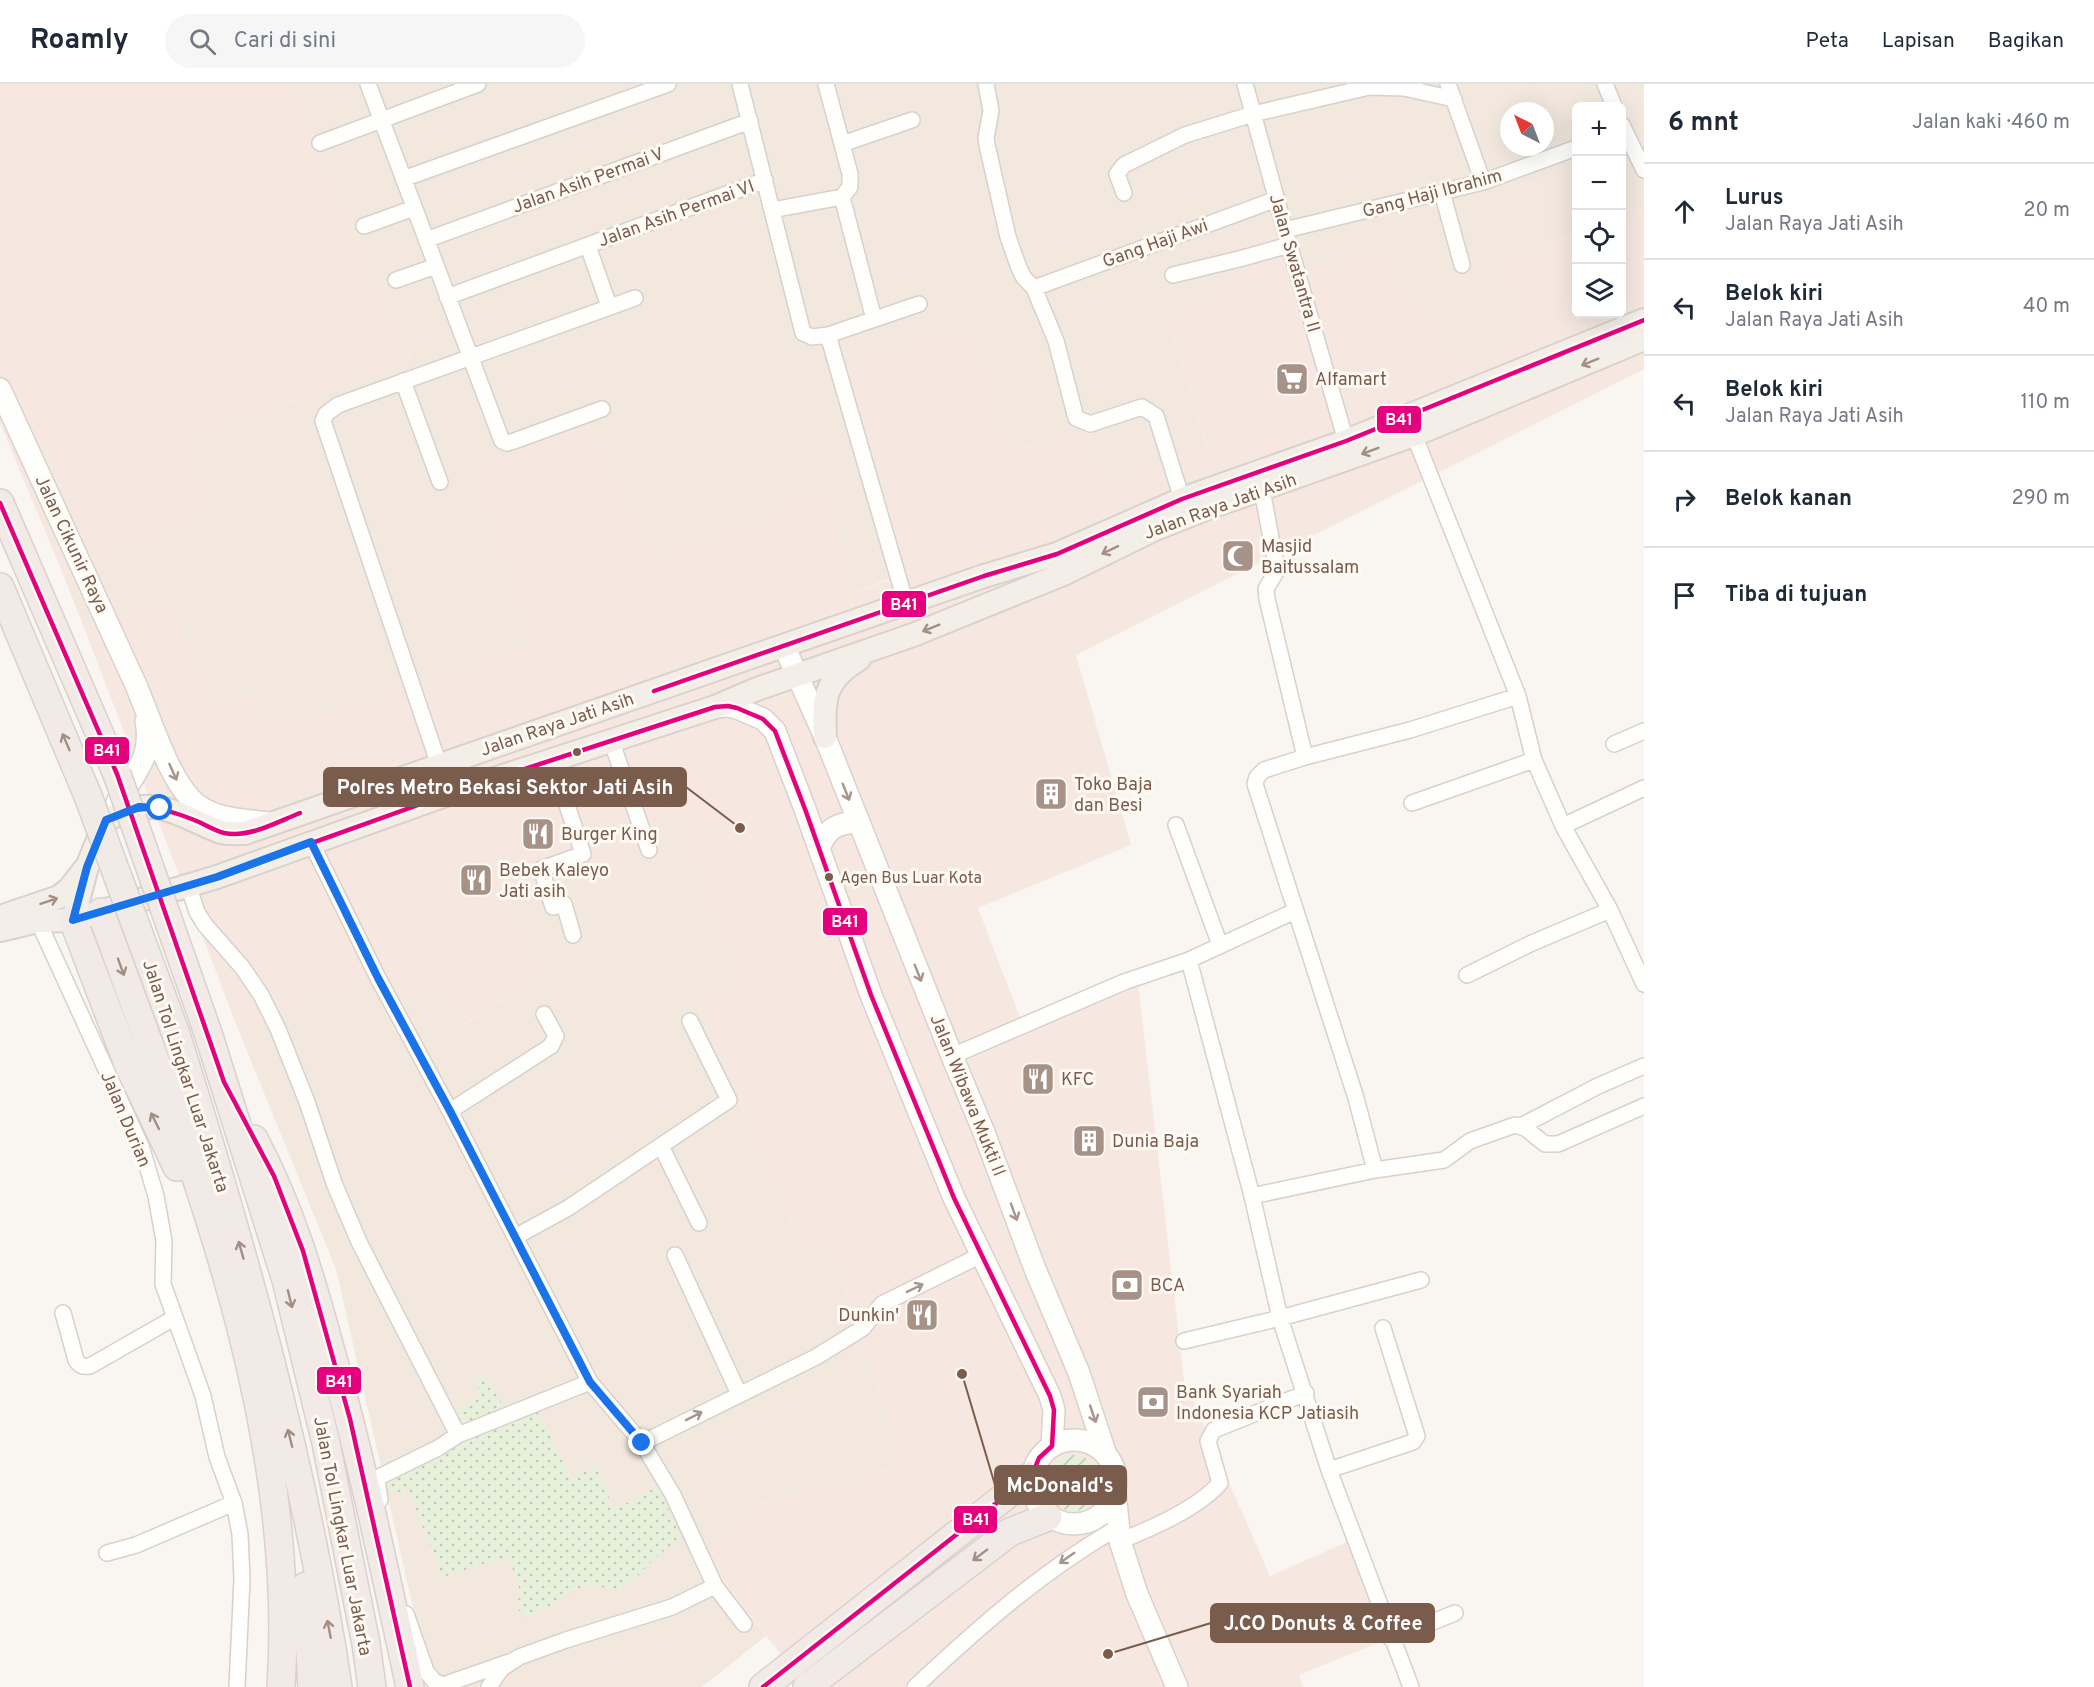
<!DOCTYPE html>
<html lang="id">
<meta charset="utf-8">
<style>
:root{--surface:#fff;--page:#f6f6f7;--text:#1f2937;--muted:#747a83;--line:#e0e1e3}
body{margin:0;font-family:Overpass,sans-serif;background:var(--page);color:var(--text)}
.controls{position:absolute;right:18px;top:18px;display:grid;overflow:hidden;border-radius:9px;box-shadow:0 6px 24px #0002}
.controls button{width:54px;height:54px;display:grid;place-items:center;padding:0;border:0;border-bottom:2px solid var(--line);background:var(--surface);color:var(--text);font:30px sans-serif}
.compass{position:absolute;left:1500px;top:18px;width:54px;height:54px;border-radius:50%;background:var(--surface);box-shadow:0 6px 24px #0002;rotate:318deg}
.stop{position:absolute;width:18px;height:18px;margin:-14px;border:4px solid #1a73e8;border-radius:50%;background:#fff}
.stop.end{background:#1a73e8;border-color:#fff;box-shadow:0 2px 6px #0008}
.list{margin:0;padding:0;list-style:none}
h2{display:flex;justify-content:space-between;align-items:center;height:78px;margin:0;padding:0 24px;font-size:26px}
h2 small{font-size:20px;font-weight:400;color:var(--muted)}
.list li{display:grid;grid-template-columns:39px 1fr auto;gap:18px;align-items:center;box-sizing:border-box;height:96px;padding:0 24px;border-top:2px solid var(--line)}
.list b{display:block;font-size:22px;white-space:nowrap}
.list p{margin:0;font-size:20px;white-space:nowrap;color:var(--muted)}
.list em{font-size:20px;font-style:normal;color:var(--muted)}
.icon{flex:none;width:33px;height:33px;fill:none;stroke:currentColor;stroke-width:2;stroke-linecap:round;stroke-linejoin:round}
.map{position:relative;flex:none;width:1644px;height:1603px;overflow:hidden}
header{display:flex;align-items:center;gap:36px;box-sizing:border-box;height:84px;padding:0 30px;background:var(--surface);border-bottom:2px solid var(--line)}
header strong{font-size:28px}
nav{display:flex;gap:33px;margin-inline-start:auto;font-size:21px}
.search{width:420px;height:54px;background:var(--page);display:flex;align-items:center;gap:15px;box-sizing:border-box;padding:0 21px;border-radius:33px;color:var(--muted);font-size:22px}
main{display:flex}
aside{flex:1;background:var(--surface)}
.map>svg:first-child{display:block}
.residential{fill:#f2e8de;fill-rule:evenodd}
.commercial{fill:#f6e8e1}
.grass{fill:url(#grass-dots)}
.garden{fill:url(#garden-furrows)}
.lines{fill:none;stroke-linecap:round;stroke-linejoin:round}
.street-casing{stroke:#d7d1cb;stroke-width:18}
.secondary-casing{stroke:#d9d2cb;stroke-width:24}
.primary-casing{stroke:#dad1cc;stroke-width:26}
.highway-casing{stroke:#dad1cc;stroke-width:30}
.street{stroke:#fefefd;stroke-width:15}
.secondary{stroke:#fefefd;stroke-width:21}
.primary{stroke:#f3eee8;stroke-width:22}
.highway{stroke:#f2eae7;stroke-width:27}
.highway-bridge-casing{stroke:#dad1cc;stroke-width:30;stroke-linecap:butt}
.highway-bridge{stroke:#f2eae7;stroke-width:27}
.bus-1-casing{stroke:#fffaf3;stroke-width:9}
.bus-1{stroke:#e5007d;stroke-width:4.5}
.oneway{stroke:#a48f83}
.oneway2{stroke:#a48e83}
.oneway3{stroke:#a8958b}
.route{stroke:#1a73e8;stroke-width:8}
.bus-dot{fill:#7a5c4d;stroke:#fffaf3;stroke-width:2}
.labels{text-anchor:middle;stroke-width:6;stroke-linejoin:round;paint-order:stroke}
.bus-label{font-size:16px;fill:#7a5c4d;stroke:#fffaf3;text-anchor:start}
.street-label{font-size:18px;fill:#7a5c4d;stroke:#fffaf3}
.poi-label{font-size:18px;fill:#7a5c4d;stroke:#fffaf3;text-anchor:start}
.leader{fill:none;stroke:#7a5c4d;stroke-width:2}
.callout-dot{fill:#7a5c4d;stroke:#fffaf3;stroke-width:2}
.callout{fill:#7a5c4d;stroke:#7a5c4d;stroke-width:2}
.callout-label{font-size:20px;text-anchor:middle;font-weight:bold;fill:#fff}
.line-badge{stroke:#fffaf3;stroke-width:2}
.badge-label{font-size:16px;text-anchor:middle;font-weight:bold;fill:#fff}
</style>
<header>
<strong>Roamly</strong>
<div class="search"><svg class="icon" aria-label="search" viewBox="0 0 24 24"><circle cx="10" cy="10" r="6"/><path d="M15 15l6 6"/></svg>Cari di sini</div>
<nav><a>Peta</a><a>Lapisan</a><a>Bagikan</a></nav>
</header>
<main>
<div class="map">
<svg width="1644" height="1603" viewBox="0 0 1644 1603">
<defs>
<pattern id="grass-dots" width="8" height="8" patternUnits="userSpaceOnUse" patternTransform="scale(1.5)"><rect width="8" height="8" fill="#e7f0db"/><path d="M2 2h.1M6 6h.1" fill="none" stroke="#c0c6b4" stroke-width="1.8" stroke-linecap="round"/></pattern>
<pattern id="garden-furrows" width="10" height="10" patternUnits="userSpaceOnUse" patternTransform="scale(1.5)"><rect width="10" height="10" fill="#e7f0db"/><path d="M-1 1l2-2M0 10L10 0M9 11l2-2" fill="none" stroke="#c0c6b4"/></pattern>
</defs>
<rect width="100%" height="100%" fill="#f9f5f0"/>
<!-- residential -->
<path class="residential" d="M282,0H1644V124L1622,133V22H1576V149L1500,177L1527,257L1457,288L1427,217L1409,220L1389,166L1229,203L1166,231L1207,363L1107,396L1088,346L1011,366L969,237L896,492L852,509L785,413L790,423L653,469L471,386L531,560L294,638L289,624L264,635L254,608L211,618L172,517L83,541L63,490L216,431L188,357L412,274L295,12ZM1509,27H1545V63H1509Z
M668,715L740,899L695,917L808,1178L833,1171L904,1380L744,1424L706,1475L766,1552L702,1603H431L336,1185L238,945L372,895L391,927L444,901L465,940L543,893L507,810L588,777L661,724Z"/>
<!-- commercial -->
<path class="commercial" d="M0,0H282L295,12L412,274L188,357L216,431L63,490L0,339Z
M1644,124V285L1076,571L1131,761L978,824L1024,944L1138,899L1184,1296L1270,1492L1349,1457L1387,1555L1299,1591L1303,1603H806L706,1474L744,1424L904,1380L833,1171L808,1178L695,917L740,899L668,716L620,790L599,788L588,777L507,810L543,893L464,940L444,901L390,927L372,895L238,945L83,541L172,517L211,618L254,608L264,635L289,624L294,638L530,560L471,386L586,336L653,469L789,423L784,413L827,397L853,509L896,493L843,282L969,237L1011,366L1088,346L1107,396L1207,362L1166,231L1228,203L1224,166L1295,146L1308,183L1389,166L1409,219L1427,217L1457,288L1527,257L1500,177L1576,149V230H1622V133Z"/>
<!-- grass -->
<path class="grass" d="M484,1290L510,1332L534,1320L571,1394L596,1382L614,1426L659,1402L681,1454L657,1472L638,1492L616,1505L585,1501L528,1534L518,1526L519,1500L509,1476L491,1477L443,1493L408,1407L389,1409L379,1383L396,1381L401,1389L415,1386L468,1354L452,1328L481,1313L476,1300Z"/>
<!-- garden -->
<path class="garden" d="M1045 1399a28 28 0 1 1 56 0a28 28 0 1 1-56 0Z"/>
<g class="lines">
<defs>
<path id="street" d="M368,0L502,357L507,359L514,357L602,325
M740,0L803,249L812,253L828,251L919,220
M826,0L850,90V103L842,113L874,235
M986,0L991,27L986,54L987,61L1008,153L1019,184L1024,194L1034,204L1056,257L1076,334L1090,340L1142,323L1156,332L1182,415
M1245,0L1285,146L1346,357
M1448,0L1483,98
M1605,0L1614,22
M1622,41L1644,86
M320,59L478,0
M842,60L912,36
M403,95L668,0
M1442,108L1462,181
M1124,109L1117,90L1124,81L1185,51L1253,30L1369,3L1404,4L1454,15
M772,126L842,113
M364,142L414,124
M1285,146L1483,98L1576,64
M426,156L750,37
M588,162L609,222
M1173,191L1243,174L1289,161
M396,196L436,182
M1034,204L1277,115
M447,213L765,96
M828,251L906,520
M403,297L440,398
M1414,351L1518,612L1534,676L1563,742L1610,826L1644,900
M1262,406L1277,486L1266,505L1267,515L1305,673
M611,656L649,766
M1614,660L1644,647
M552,675L583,770L541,785L553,823L564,820L573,851
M439,681L323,337L326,330L338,321L635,214
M1412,719L1534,676
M1176,741L1220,861
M1563,742L1644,704
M311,758L378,894L450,1027L590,1298L642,1359L673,1411L715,1502L744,1540
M188,801L197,828L205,841L242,883L261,911L278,945L307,1018L334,1099L359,1158L458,1351L590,1298
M38,837L141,1062L156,1112L164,1157L163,1200L203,1312L217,1373L234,1419L240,1450L242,1495L237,1603
M1189,876L1252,1112L1280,1234L1329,1386L1411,1603
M1467,891L1532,859L1610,826
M952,972L1124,898L1189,876L1295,827
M450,1027L551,962L556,952L544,930
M1521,1042L1598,1002L1644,982
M661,1062L699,1139
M1375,1086L1356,1014L1255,700L1257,693L1264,686L1305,673L1410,646L1518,612
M1252,1112L1375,1086L1444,1076L1470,1057L1515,1041L1525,1044L1545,1060H1558L1644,1022
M515,1153L568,1124L729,1016L690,937
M675,1171L739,1310
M63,1229L76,1276C80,1282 83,1283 90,1282L174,1234
M1184,1257L1280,1234L1421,1196
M642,1359L816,1273L863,1244L882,1220L981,1171
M1329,1386L1413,1358L1417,1352L1383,1244
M380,1416L377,1397L379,1393L438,1364L458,1351
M1120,1457C1152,1444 1197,1425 1220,1399L1208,1357L1214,1346L1306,1309
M107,1469L136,1461L234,1419
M406,1530L426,1587L434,1597L443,1601L509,1578
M1391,1555L1455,1529
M489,1603L501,1585L519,1573L566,1556L672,1523L715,1502
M915,1603C979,1543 1041,1488 1117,1444"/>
<path id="secondary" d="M0,305C46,403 91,501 135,599C150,633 166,688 190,714C209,736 244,736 271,739
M784,562L825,653L952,972L983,1046L1035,1185L1079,1289L1106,1371
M715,623L728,622L737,624L763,635L775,647L805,725L871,911L954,1114L1050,1312L1054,1326L1052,1362
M117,718C135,689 153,673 146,637
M819,765C826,745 836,739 858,738
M1032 1398a42 42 0 1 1 84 0a42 42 0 1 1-84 0Z
M1115,1408L1120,1457L1137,1510L1177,1603"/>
<path id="primary" d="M825,653C823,615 824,596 859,575
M6,831L59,813L69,805L84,786
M73,836L87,783L106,736C117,731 129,724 141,723C170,720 195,739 221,748C228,750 237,749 245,749L984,492L1057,470L1182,415L1346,357L1644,236
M0,846L38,837L73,836L217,793L457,707L715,623L757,605L913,551L1061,491L1153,446L1208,424L1414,351L1644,255"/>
<path id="highway" d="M0,419L117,690
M0,503L88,712
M101,828C190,1074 299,1336 281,1603
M73,836L128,980L177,1083
M208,949L286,1196L326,1359L366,1560L372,1603
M176,950C243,1164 305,1381 338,1603
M254,1055C290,1123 309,1187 329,1260C361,1373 385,1488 410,1603
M306,1502L312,1603
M763,1603L1032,1391
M807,1603L1010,1448L1048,1433"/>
</defs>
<!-- street casing -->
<use href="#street" class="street-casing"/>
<!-- secondary casing -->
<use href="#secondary" class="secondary-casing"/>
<!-- primary casing -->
<use href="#primary" class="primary-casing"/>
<!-- highway casing -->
<use href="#highway" class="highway-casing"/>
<!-- street -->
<use href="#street" class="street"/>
<!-- secondary -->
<use href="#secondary" class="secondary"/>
<!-- primary -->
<use href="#primary" class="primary"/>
<!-- highway -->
<use href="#highway" class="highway"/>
<defs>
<path id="highway-bridge" d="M117,690L208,949
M88,712L176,950"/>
</defs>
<!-- highway-bridge casing -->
<use href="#highway-bridge" class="highway-bridge-casing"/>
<!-- highway-bridge -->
<use href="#highway-bridge" class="highway-bridge"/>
<defs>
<path id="bus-1" d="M0,419L117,690L224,998L274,1092L303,1167L350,1335L410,1603
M654,607L984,492L1057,470L1182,415L1346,357L1644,236
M73,836L217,793L457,707L715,623L728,622L737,624L763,635L775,647L805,725L871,911L954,1114L1050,1312L1054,1326L1052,1362L1039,1374L1032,1391L763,1603
M73,836L87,783L106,736C144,719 161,722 199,738C207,742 216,747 224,749C250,754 277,738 300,729"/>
</defs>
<!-- bus-1 casing -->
<use href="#bus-1" class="bus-1-casing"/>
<!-- bus-1 -->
<use href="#bus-1" class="bus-1"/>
</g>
<!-- one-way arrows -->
<defs><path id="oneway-shaft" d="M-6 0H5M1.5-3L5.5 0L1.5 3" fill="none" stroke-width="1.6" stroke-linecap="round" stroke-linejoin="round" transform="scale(1.5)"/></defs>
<g class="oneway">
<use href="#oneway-shaft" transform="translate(1590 278) rotate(158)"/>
<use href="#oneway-shaft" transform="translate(1370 367) rotate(159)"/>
<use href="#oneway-shaft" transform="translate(1110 466) rotate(154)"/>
<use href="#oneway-shaft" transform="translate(931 544) rotate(158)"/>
<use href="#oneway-shaft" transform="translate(49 817) rotate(-19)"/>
</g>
<g class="oneway2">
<use href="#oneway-shaft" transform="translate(66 658) rotate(-113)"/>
<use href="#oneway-shaft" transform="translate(121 883) rotate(70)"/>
<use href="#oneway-shaft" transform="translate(155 1037) rotate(-116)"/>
<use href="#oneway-shaft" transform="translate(241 1166) rotate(-106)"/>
<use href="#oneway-shaft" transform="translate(290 1215) rotate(76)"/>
<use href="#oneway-shaft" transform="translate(290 1354) rotate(-104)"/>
<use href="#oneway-shaft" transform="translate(980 1471) rotate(143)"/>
<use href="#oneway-shaft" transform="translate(329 1545) rotate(-101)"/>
</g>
<g class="oneway3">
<use href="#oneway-shaft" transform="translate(173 688) rotate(66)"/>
<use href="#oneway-shaft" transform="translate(846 708) rotate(68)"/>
<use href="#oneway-shaft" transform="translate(918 889) rotate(68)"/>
<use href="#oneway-shaft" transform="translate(1014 1128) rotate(70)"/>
<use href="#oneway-shaft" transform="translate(915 1204) rotate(-26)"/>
<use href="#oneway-shaft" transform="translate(1093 1330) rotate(71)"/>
<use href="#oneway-shaft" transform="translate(694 1332) rotate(-27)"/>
<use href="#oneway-shaft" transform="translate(1067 1474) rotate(145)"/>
</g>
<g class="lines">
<!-- route -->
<path class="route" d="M160,724L139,723L106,736L87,783L73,836L217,793L311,758L378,894L450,1027L590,1298L642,1359"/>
</g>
<!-- icons -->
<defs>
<symbol id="supermarket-square" viewBox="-11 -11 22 22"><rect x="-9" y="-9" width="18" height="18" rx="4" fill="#a69286" stroke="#fffaf3"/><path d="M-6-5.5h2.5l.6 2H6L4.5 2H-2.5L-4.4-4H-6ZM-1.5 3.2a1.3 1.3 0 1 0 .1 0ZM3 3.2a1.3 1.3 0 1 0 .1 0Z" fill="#fff"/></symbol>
<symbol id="mosque-square" viewBox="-11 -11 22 22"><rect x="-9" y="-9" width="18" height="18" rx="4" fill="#a69286" stroke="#fffaf3"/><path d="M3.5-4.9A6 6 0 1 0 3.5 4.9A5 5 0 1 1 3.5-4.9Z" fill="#fff"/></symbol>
<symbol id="building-square" viewBox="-11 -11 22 22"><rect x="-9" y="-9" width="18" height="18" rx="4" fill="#a69286" stroke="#fffaf3"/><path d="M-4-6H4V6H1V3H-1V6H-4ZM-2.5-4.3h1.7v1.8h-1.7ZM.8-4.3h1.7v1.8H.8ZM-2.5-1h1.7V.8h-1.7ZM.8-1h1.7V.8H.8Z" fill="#fff"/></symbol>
<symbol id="restaurant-square" viewBox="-11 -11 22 22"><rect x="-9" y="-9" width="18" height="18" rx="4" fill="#a69286" stroke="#fffaf3"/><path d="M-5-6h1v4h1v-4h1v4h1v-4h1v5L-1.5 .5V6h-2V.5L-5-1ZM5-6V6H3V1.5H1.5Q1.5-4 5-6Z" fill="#fff"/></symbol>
<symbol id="bank-square" viewBox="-11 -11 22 22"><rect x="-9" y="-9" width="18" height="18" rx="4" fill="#a69286" stroke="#fffaf3"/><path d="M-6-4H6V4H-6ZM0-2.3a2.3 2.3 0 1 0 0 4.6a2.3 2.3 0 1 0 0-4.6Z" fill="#fff"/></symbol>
</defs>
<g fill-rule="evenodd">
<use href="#supermarket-square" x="1273" y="276" width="38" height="38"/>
<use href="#mosque-square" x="1219" y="453" width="38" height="38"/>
<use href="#building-square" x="1032" y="691" width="38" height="38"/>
<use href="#restaurant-square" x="519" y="731" width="38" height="38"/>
<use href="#restaurant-square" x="457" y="777" width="38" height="38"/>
<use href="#restaurant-square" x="1019" y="976" width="38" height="38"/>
<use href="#building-square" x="1070" y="1038" width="38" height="38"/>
<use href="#bank-square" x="1108" y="1182" width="38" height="38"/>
<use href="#restaurant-square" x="903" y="1212" width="38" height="38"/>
<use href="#bank-square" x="1134" y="1299" width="38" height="38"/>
</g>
<!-- markers -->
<g class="bus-dot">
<circle cx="577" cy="668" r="5"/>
<circle cx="829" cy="793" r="5"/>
</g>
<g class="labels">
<!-- bus labels -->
<g class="bus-label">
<text x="840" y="799">Agen Bus Luar Kota</text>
</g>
<!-- street labels -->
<g class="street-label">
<text transform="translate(588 96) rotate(-20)" y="6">Jalan Asih Permai V</text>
<text transform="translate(1432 109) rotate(-15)" y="6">Gang Haji Ibrahim</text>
<text transform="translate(676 129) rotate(-20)" y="6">Jalan Asih Permai VI</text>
<text transform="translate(1155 159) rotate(-20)" y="6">Gang Haji Awi</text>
<text transform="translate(1295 179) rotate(74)" y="6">Jalan Swatantra II</text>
<text transform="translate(1220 422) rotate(-20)" y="6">Jalan Raya Jati Asih</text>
<text transform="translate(72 460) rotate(65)" y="6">Jalan Cikunir Raya</text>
<text transform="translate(557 640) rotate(-19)" y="6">Jalan Raya Jati Asih</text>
<text transform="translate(186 992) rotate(72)" y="6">Jalan Tol Lingkar Luar Jakarta</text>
<text transform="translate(968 1011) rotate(68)" y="6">Jalan Wibawa Mukti II</text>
<text transform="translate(126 1035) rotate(67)" y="6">Jalan Durian</text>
<text transform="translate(343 1452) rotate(79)" y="6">Jalan Tol Lingkar Luar Jakarta</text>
</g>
<!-- poi labels -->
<g class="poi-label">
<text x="1315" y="301">Alfamart</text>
<text x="1261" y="468">Masjid<tspan x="1261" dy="21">Baitussalam</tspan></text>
<text x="1074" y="706">Toko Baja<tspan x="1074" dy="21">dan Besi</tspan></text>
<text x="561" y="756">Burger King</text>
<text x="499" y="792">Bebek Kaleyo<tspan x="499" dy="21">Jati asih</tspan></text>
<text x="1061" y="1001">KFC</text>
<text x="1112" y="1063">Dunia Baja</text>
<text x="1150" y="1207">BCA</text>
<text x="899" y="1237" text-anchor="end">Dunkin'</text>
<text x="1176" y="1314">Bank Syariah<tspan x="1176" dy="21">Indonesia KCP Jatiasih</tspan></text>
</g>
</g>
<!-- callouts -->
<path class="leader" d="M740 744L686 703M962 1290L995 1401M1108 1570L1211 1539"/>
<g class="callout-dot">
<circle cx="740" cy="744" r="6"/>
<circle cx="962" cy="1290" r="6"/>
<circle cx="1108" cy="1570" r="6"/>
</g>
<g class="callout">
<rect x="324" y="684" width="362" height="38" rx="6"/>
<rect x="995" y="1382" width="131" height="38" rx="6"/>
<rect x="1211" y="1520" width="223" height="38" rx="6"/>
</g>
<g class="callout-label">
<text x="505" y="710">Polres Metro Bekasi Sektor Jati Asih</text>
<text x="1060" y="1408">McDonald's</text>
<text x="1323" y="1546">J.CO Donuts &amp; Coffee</text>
</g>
<g class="line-badge">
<rect x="1376" y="321" width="46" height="29" rx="6" fill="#e5007d"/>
<rect x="881" y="506" width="46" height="28" rx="6" fill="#e5007d"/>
<rect x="84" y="652" width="46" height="29" rx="6" fill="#e5007d"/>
<rect x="822" y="823" width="46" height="29" rx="6" fill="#e5007d"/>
<rect x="316" y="1282" width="46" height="29" rx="6" fill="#e5007d"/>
<rect x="953" y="1421" width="45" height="29" rx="6" fill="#e5007d"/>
</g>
<g class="badge-label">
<text x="1399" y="341">B41</text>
<text x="904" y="526">B41</text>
<text x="107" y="672">B41</text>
<text x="845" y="843">B41</text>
<text x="339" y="1303">B41</text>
<text x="976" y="1441">B41</text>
</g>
</svg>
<div class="controls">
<button>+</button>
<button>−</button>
<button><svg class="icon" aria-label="locate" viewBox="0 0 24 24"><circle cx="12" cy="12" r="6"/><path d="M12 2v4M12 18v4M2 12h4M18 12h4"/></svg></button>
<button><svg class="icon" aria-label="layers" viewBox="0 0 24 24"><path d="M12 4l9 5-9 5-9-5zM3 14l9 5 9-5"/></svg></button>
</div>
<svg class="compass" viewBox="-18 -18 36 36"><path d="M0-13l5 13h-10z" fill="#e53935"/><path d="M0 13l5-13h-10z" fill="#747a83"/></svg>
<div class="stop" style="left:160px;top:724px"></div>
<div class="stop end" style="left:642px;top:1359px"></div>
</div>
<aside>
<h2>6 mnt<small>Jalan kaki · 460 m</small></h2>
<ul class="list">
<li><svg class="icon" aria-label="ahead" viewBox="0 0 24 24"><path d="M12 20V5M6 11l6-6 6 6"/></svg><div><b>Lurus</b><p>Jalan Raya Jati Asih</p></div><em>20 m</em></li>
<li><svg class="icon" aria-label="left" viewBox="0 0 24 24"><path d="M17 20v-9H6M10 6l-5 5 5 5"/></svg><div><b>Belok kiri</b><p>Jalan Raya Jati Asih</p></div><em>40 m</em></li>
<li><svg class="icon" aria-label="left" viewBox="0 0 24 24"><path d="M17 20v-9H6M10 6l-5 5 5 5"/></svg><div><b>Belok kiri</b><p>Jalan Raya Jati Asih</p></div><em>110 m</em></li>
<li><svg class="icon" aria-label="right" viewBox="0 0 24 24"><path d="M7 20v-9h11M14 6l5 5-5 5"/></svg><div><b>Belok kanan</b></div><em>290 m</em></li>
<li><svg class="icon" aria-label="arrive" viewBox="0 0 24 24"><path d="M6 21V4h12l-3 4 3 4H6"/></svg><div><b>Tiba di tujuan</b></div></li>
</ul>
</aside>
</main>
